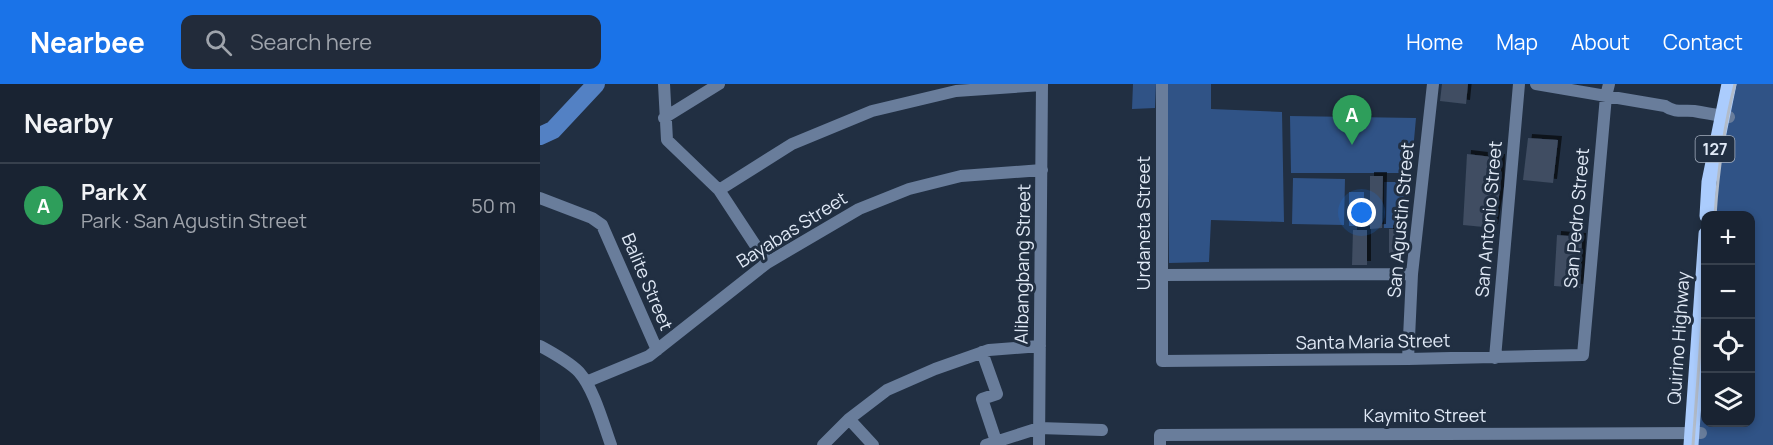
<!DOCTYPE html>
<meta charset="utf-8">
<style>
:root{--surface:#192332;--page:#222b3a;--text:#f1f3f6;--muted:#9fa4ac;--line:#37404d;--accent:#1a73e8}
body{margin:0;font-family:Manrope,sans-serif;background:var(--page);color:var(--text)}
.controls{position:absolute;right:18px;bottom:18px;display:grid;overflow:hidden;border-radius:12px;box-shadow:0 3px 9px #0003}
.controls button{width:54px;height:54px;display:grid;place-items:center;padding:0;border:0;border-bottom:2px solid var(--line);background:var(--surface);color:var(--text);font:30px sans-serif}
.you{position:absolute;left:822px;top:129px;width:21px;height:21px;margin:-15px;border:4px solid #fff;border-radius:50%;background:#1a73e8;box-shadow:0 0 0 9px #1a73e833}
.badge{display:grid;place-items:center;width:39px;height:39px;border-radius:50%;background:var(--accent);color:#fff;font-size:20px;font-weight:700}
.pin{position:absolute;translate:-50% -50px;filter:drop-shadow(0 2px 3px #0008)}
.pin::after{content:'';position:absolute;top:32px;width:21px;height:18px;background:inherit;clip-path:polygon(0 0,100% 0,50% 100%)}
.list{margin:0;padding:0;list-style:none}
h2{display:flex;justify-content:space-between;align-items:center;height:78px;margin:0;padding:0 24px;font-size:26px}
h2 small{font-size:20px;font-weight:400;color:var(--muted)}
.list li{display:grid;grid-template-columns:39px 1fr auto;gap:18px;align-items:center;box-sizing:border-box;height:84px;padding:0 24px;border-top:2px solid var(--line)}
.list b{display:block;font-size:22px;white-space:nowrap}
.list p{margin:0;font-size:20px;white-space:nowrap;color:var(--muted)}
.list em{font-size:20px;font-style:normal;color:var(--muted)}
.icon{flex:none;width:33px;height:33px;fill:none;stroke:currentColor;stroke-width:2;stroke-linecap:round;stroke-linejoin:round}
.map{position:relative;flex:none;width:1233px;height:361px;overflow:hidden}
header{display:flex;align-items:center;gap:36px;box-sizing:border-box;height:84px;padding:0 30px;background:var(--accent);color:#fff}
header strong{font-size:28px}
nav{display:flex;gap:33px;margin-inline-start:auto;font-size:21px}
.search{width:420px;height:54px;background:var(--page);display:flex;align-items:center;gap:15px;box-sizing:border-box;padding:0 21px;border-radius:12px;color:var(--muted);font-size:22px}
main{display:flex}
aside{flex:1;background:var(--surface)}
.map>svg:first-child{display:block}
.green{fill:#305386}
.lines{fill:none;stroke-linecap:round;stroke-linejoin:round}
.river{stroke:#5381c4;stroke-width:18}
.building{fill:#3f4d62;filter:url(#shadow)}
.minor{stroke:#697d9b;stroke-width:12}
.major{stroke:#abccfd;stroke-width:15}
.rail{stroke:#b2bcca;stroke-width:3}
.labels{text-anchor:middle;stroke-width:6;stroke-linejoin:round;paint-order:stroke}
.shield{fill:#212f42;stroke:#a7b1c0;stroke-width:1.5}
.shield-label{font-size:16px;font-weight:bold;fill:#e0e9f6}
.street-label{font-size:18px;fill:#e0e9f6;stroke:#212f42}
</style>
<header>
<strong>Nearbee</strong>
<div class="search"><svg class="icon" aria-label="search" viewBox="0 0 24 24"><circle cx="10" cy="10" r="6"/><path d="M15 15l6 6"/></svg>Search here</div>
<nav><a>Home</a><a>Map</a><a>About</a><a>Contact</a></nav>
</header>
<main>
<aside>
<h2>Nearby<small></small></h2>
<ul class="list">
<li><span class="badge" style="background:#2e9e5b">A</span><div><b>Park X</b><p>Park · San Agustin Street</p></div><em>50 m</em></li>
</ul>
</aside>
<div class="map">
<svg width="1233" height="361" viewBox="0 0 1233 361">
<defs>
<filter id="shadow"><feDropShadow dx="4" dy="-4" stdDeviation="0" flood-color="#0009"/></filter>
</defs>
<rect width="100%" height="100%" fill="#212f42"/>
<!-- green -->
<path class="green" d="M593,0H616L615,24L592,25Z
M627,0H671V25L742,28L744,138L671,136L669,178L629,179Z
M1192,0H1233V361H1156L1165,224L1166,338H1210V132L1172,131L1174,99Z
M750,32L876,34L871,89H751Z
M753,94L805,95L804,141L752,140Z
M844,98H865V144H844Z
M809,108H824V142H809Z"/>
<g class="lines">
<!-- river -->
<path class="river" d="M0,52L13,46L56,0"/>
</g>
<!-- building -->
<path class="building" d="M902,0H928L926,20L900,17Z
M988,54L1018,56L1013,99L983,96Z
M927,70L961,74L960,106L954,144L923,141Z
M830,92H843L842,144L830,145Z
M849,145H862V174H849Z
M813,146H827V181H812Z
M1017,151L1042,153L1040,204L1014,202Z"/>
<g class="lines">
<!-- minor -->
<path class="minor" d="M124,0L127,56L179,106L227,179
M622,0V277L868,275L1043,271L1066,12L1069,0
M996,0L1125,22C1135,29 1143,26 1154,27C1165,29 1177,31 1189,33
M124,34L179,0
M179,106L252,60L332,27L416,7L502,1
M0,114L52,134L62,141L117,266
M622,191L872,190
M0,262C13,269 28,277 39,288C54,305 63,339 71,361
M442,268L457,310L442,315L456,357
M955,274L979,0
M868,275L872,190L893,0
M46,298L109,272L227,179L319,125L369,105L421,92L502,86
M309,335L333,361
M283,361L309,335L347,306L395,285L449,266L500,262
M446,361L499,344L562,346
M499,361L502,0
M620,361V351L1161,349"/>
<!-- major -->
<path class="major" d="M1167,132L1169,98L1189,0
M1151,361L1166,150"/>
<!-- rail -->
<path class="rail" d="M1175,132C1178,87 1184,43 1195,0
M1153,361L1166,185"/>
</g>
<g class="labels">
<!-- shield labels -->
<rect class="shield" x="1155.5" y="52" width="39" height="26" rx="4.5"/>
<g class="shield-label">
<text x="1175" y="71">127</text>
</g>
<!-- street labels -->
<g class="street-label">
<text transform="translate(1037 134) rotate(-85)" y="6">San Pedro Street</text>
<text transform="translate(949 135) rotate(-85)" y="6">San Antonio Street</text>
<text transform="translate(861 136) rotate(-85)" y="6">San Agustin Street</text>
<text transform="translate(604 139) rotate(-90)" y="6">Urdaneta Street</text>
<text transform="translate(252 146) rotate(-32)" y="6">Bayabas Street</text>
<text transform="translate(483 180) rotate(-89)" y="6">Alibangbang Street</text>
<text transform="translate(107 198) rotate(67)" y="6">Balite Street</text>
<text transform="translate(1139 254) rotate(-86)" y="6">Quirino Highway</text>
<text transform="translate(833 258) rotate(-1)" y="6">Santa Maria Street</text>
<text x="885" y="338">Kaymito Street</text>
</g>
</g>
</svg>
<div class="controls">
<button>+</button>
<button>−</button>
<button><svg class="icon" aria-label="locate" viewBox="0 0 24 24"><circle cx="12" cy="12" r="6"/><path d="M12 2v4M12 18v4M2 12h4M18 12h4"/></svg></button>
<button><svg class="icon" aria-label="layers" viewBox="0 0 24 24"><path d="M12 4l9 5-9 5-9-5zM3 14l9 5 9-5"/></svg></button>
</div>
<div class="you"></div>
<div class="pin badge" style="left:812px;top:61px;background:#2e9e5b">A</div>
</div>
</main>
